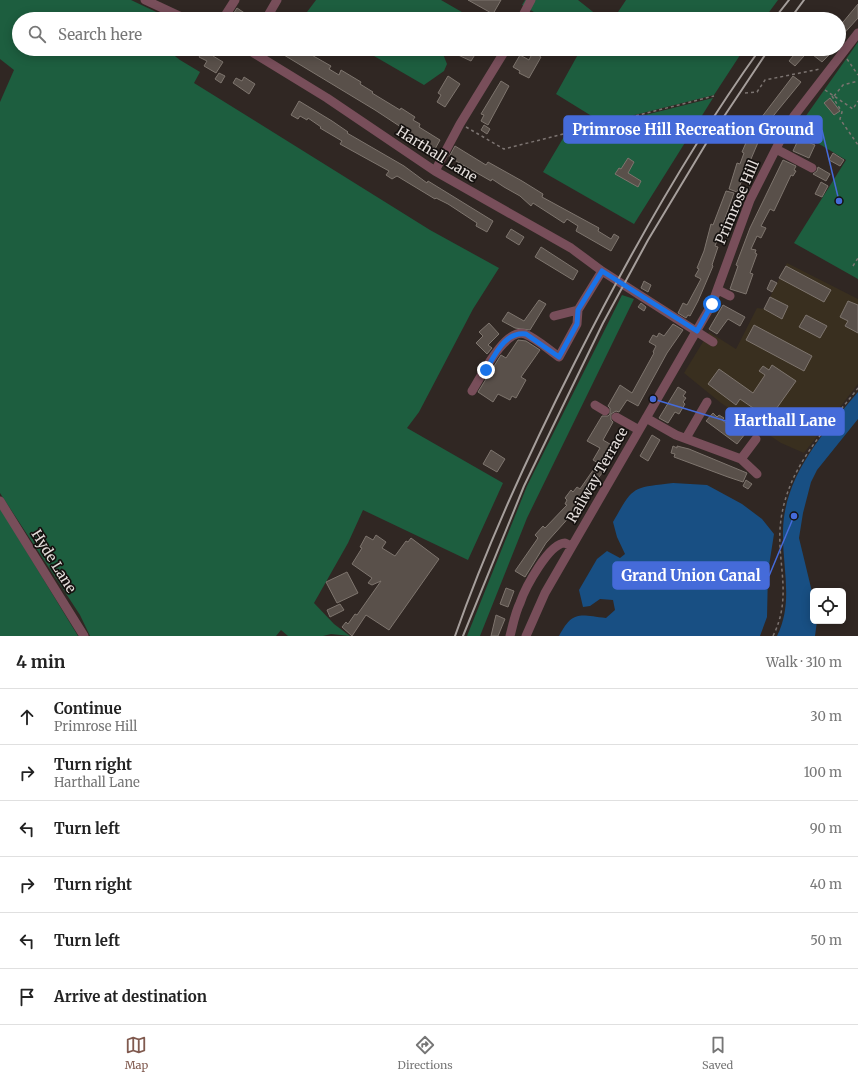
<!DOCTYPE html>
<meta charset="utf-8">
<style>
:root{--surface:#fff;--page:#f6f6f6;--text:#222;--muted:#767676;--line:#e0e0e0;--accent:#805a4f}
body{margin:0;font-family:Merriweather,serif;background:var(--page);color:var(--text)}
.controls{position:absolute;right:12px;bottom:12px;display:grid;overflow:hidden;border-radius:6px;box-shadow:0 2px 10px #0003}
.controls button{width:36px;height:36px;display:grid;place-items:center;padding:0;border:0;border-bottom:1px solid var(--line);background:var(--surface);color:var(--text);font:20px sans-serif}
.stop{position:absolute;width:12px;height:12px;margin:-9px;border:3px solid #1a73e8;border-radius:50%;background:#fff}
.stop.end{background:#1a73e8;border-color:#fff;box-shadow:0 1px 4px #0008}
.list{margin:0;padding:0;list-style:none}
h2{display:flex;justify-content:space-between;align-items:center;height:52px;margin:0;padding:0 16px;font-size:17px}
h2 small{font-size:13px;font-weight:400;color:var(--muted)}
.list li{display:grid;grid-template-columns:26px 1fr auto;gap:12px;align-items:center;box-sizing:border-box;height:56px;padding:0 16px;border-top:1px solid var(--line)}
.list b{display:block;font-size:15px;white-space:nowrap}
.list p{margin:0;font-size:13px;white-space:nowrap;color:var(--muted)}
.list em{font-size:13px;font-style:normal;color:var(--muted)}
.icon{flex:none;width:22px;height:22px;fill:none;stroke:currentColor;stroke-width:2;stroke-linecap:round;stroke-linejoin:round}
.map{position:relative;flex:none;width:858px;height:636px;overflow:hidden}
.search{position:absolute;background:var(--surface);box-shadow:0 2px 10px #0003;left:12px;right:12px;top:12px;height:44px;display:flex;align-items:center;gap:10px;box-sizing:border-box;padding:0 14px;border-radius:22px;color:var(--muted);font-size:15px}
.sheet{height:388px;background:var(--surface)}
nav{display:flex;justify-content:space-around;align-items:center;box-sizing:border-box;height:56px;border-top:1px solid var(--line);background:var(--surface);font-size:11px;color:var(--muted)}
nav a{display:grid;justify-items:center;gap:2px}
nav .on{color:var(--accent)}
.map>svg:first-child{display:block}
.industrial{fill:#392f1f}
.green{fill:#1d5e3f}
.water{fill:#184f83}
.building{fill:#59504a;stroke:#7e756e}
.lines{fill:none;stroke-linecap:round;stroke-linejoin:round}
.path{stroke:#7c7471;stroke-width:1.5;stroke-dasharray:3 3;stroke-linecap:butt}
.minor{stroke:#784e5a;stroke-width:9}
.rail{stroke:#a69f9c;stroke-width:2}
.route{stroke:#1a73e8;stroke-width:5}
.labels{text-anchor:middle;stroke-width:3.5;stroke-linejoin:round;paint-order:stroke}
.street-label{font-size:14px;fill:#e5dfdc;stroke:#15110f}
.leader{fill:none;stroke:#456bd9;stroke-width:1.5}
.callout-dot{fill:#456bd9;stroke:#15110f;stroke-width:1.5}
.callout{fill:#456bd9;stroke:#456bd9;stroke-width:1.5}
.callout-label{font-size:15px;text-anchor:middle;font-weight:bold;fill:#fff}
</style>
<div class="map">
<svg width="858" height="636" viewBox="0 0 858 636">
<rect width="100%" height="100%" fill="#302723"/>
<!-- industrial -->
<path class="industrial" d="M787,263L858,299V384L804,453L781,443L721,403L684,373L709,332L736,349L757,308L764,309Z"/>
<!-- green -->
<path class="green" d="M0,0H131L171,19H19V49H166L180,60L200,72L194,83L430,230L499,268L473,309L419,412L407,428L503,483L468,560L363,510L348,543L314,603L334,624L350,636L331,634L323,636H288L281,630L276,636H90L80,615L0,493V102L14,70L0,59Z
M316,0H441L474,19H309L304,16Z
M525,0H578L602,19H546L522,5Z
M626,0H778L764,19H610L614,18Z
M858,42V279L794,243L846,160L796,130Z
M362,49H441L447,64L444,71L424,85Z
M581,49H744L714,95L603,123L556,94Z
M713,98L634,224L543,172L565,135Z
M622,295L634,299L527,518L480,636H467L527,486Z
M0,508L78,636H0Z"/>
<!-- water -->
<path class="water" d="M858,392V419L817,470L811,482L803,513L799,538L813,596V621H817L815,636H777C794,602 782,567 783,531C784,475 824,432 858,392Z
M673,483L707,485L742,504L762,519L774,534L768,572L767,617L760,636H559C573,610 579,615 606,618L615,610L613,600L600,599L590,606L583,607L579,590L597,559L607,551L620,558L625,554L617,537L613,522C634,485 632,488 673,483Z"/>
<!-- building -->
<path class="building" d="M468,0H501L493,14Z
M858,4V18L839,39V27Z
M237,8L246,14L243,19H230Z
M204,49H217L213,56L223,62L216,73L204,66L207,61L199,57Z
M274,49H301L331,66L329,69L339,75L341,70L361,82L360,84L373,92L372,93L400,110L401,108L415,117L413,120L420,124L419,127L440,140L435,149L414,136L412,138L405,133L407,131L375,110Z
M459,49H469L476,53L471,61L456,54Z
M818,49H835L822,62L813,55Z
M798,50L804,56L795,66L789,61Z
M533,52L541,57L529,78L519,73L520,71L513,67L520,55L529,60Z
M219,73L225,76L221,83L215,79Z
M448,76L460,84L445,107L437,102L441,95L438,93Z
M793,76L801,82L765,126L737,192L729,189L737,163L740,164L744,153L742,152L748,138H751L758,122Z
M244,77L255,84L249,94L233,83L236,78L242,81Z
M501,81L509,86L488,125L481,121L484,115L481,114Z
M830,98L840,111L834,115L824,103Z
M299,101L332,121L348,132L347,133L404,166L427,183L428,181L493,221L487,232L476,226L477,223L448,204L436,198L435,199L397,176L392,179L386,175L389,171L340,144L342,141L320,128L321,127L308,118L307,120L300,116L298,119L291,115Z
M484,125L490,129L487,134L481,130Z
M799,138L815,145L809,158L793,151Z
M455,146L486,165L488,162L522,181L543,194L542,197L599,228L598,231L611,239L614,234L619,237L611,251L576,231L578,226L567,219L564,223L533,203L531,206L520,196L504,187L492,179L491,181L449,157Z
M833,153L844,160L840,166L829,160Z
M628,158L634,162L628,173L641,181L638,187L615,174L619,168L621,169Z
M783,160L796,166L794,170L796,171L793,176L791,175L774,211L770,209L769,211L761,226L766,228L761,238L757,236L751,249L756,250L755,253L757,254L750,273L753,274L746,294L730,289L738,266L736,265L750,228Z
M818,167L830,174L826,181L813,174L817,171Z
M821,182L828,186L822,197L815,194Z
M726,191L734,193L715,246L718,247L712,265L713,266L698,301L690,316L688,315L686,318L678,313L683,303L687,305L701,279L695,276L699,269L697,268L704,251L711,224L713,225Z
M511,229L524,237L519,245L506,237Z
M541,247L578,271L573,280L535,257Z
M786,266L831,290L824,302L779,278Z
M771,280L777,283L772,292L767,289Z
M644,281L651,285L648,292L641,288Z
M770,297L788,306L782,319L764,309Z
M539,300L546,304L530,330L515,328L502,321L508,312L524,321Z
M848,301L858,305V333L845,326L848,321L840,317Z
M641,303L646,307L644,311L638,307Z
M723,305L745,317L740,326L728,319L717,334L709,329Z
M806,315L827,326L820,338L799,327Z
M489,323L499,334L488,345L492,348L487,354L476,343L483,336L479,332Z
M673,324L683,330L667,353L638,406L627,400L619,412L616,411L611,414V420L613,422L603,440L615,447L601,472L602,473L573,513L546,543L525,577L515,571L538,538L535,535L543,526L545,528L567,505L565,504L567,500L565,498L571,490L573,492L577,487L580,489L598,463L593,460L600,448L587,441L602,416H608L610,414V408L608,406L620,385L632,393L654,353L653,352L656,346L649,342L653,335L657,337L659,333L664,336Z
M754,325L812,356L804,371L746,340Z
M518,340L526,341L540,350L521,377L526,380L516,398L512,396L510,400L498,394L493,402L478,392L499,358L501,355L506,358Z
M772,365L796,381L769,419L740,399L736,405L708,384L719,369L753,393L765,375L759,371L763,366L769,370Z
M678,387L686,392L683,396L686,398L683,402L685,404L679,414L675,412L668,423L659,418Z
M713,413L717,417L719,415L724,418L722,420L738,432L740,430L745,434L737,444L706,421Z
M652,435L660,440L648,461L640,456Z
M673,446L677,448V446L689,449L747,473L743,482L728,477L674,457L675,454L671,453Z
M491,450L505,459L497,472L483,464Z
M746,480L752,484L748,489L743,486Z
M376,535L386,542L382,548L395,556L406,541L408,542L411,538L439,559L389,630L366,615L352,636L342,627L346,622L348,624L355,614L357,615L381,581L372,585L368,583L372,578L352,564L362,548L360,547L366,536L373,540Z
M347,572L358,593L337,603L326,582Z
M506,588L514,591L508,607L500,604Z
M340,604L344,610L330,617L327,610Z
M496,615L505,619L498,636H491Z"/>
<g class="lines">
<!-- path -->
<path class="path" d="M847,59L858,75
M825,90L853,109L858,101
M745,93L757,92L765,80L820,69
M832,96L842,112L840,119L858,145
M834,96L843,85L858,81
M466,127L504,149L714,96
M853,266L858,258
M773,636C792,598 778,567 780,529C784,470 824,432 858,388"/>
<!-- minor -->
<path class="minor" d="M145,0L186,19
M223,19L235,0
M266,19L277,0
M521,19L531,0
M247,49L327,98L435,171L571,248L602,271L713,342
M776,149L812,168
M435,171L460,124L506,49
M718,290L730,296
M554,316L578,310L602,271
M472,391C481,377 505,327 525,334C536,338 549,350 559,357L577,324L578,310
M595,405L605,411
M616,417L639,430
M646,418L676,435L741,459L757,474
M686,438L707,402
M741,459L756,439
M0,501L84,636
M510,636C513,625 515,613 520,603C525,588 549,543 565,543L571,546
M526,636L545,593L712,304L750,200L785,131L794,116L858,33"/>
<!-- rail -->
<path class="rail" d="M774,19L789,0
M790,19L804,0
M455,636C488,542 530,451 575,362C630,253 689,148 760,49
M463,636L524,486L603,323L648,240L707,142L769,49"/>
</g>
<g class="lines">
<!-- route -->
<path class="route" d="M486,370C495,355 505,331 526,334L559,357L577,324L578,310L602,271L697,331L712,304"/>
</g>
<g class="labels">
<!-- street labels -->
<g class="street-label">
<text transform="translate(437 154) rotate(32)" y="5">Harthall Lane</text>
<text transform="translate(737 202) rotate(-67)" y="5">Primrose Hill</text>
<text transform="translate(597 475) rotate(-60)" y="5">Railway Terrace</text>
<text transform="translate(54 561) rotate(58)" y="5">Hyde Lane</text>
</g>
</g>
<!-- callouts -->
<path class="leader" d="M839 201L822 130M653 399L726 421M794 516L769 576"/>
<g class="callout-dot">
<circle cx="839" cy="201" r="4"/>
<circle cx="653" cy="399" r="4"/>
<circle cx="794" cy="516" r="4"/>
</g>
<g class="callout">
<rect x="564" y="116" width="258" height="27" rx="4"/>
<rect x="726" y="408" width="118" height="27" rx="4"/>
<rect x="613" y="562" width="156" height="27" rx="4"/>
</g>
<g class="callout-label">
<text x="693" y="135">Primrose Hill Recreation Ground</text>
<text x="785" y="426">Harthall Lane</text>
<text x="691" y="581">Grand Union Canal</text>
</g>
</svg>
<div class="controls">
<button><svg class="icon" aria-label="locate" viewBox="0 0 24 24"><circle cx="12" cy="12" r="6"/><path d="M12 2v4M12 18v4M2 12h4M18 12h4"/></svg></button>
</div>
<div class="stop" style="left:712px;top:304px"></div>
<div class="stop end" style="left:486px;top:370px"></div>
<div class="search"><svg class="icon" aria-label="search" viewBox="0 0 24 24"><circle cx="10" cy="10" r="6"/><path d="M15 15l6 6"/></svg>Search here</div>
</div>
<section class="sheet">
<h2>4 min<small>Walk · 310 m</small></h2>
<ul class="list">
<li><svg class="icon" aria-label="ahead" viewBox="0 0 24 24"><path d="M12 20V5M6 11l6-6 6 6"/></svg><div><b>Continue</b><p>Primrose Hill</p></div><em>30 m</em></li>
<li><svg class="icon" aria-label="right" viewBox="0 0 24 24"><path d="M7 20v-9h11M14 6l5 5-5 5"/></svg><div><b>Turn right</b><p>Harthall Lane</p></div><em>100 m</em></li>
<li><svg class="icon" aria-label="left" viewBox="0 0 24 24"><path d="M17 20v-9H6M10 6l-5 5 5 5"/></svg><div><b>Turn left</b></div><em>90 m</em></li>
<li><svg class="icon" aria-label="right" viewBox="0 0 24 24"><path d="M7 20v-9h11M14 6l5 5-5 5"/></svg><div><b>Turn right</b></div><em>40 m</em></li>
<li><svg class="icon" aria-label="left" viewBox="0 0 24 24"><path d="M17 20v-9H6M10 6l-5 5 5 5"/></svg><div><b>Turn left</b></div><em>50 m</em></li>
<li><svg class="icon" aria-label="arrive" viewBox="0 0 24 24"><path d="M6 21V4h12l-3 4 3 4H6"/></svg><div><b>Arrive at destination</b></div></li>
</ul>
</section>
<nav>
<a class="on"><svg class="icon" aria-label="map" viewBox="0 0 24 24"><path d="M3 6l6-2 6 2 6-2v14l-6 2-6-2-6 2zM9 4v14M15 6v14"/></svg>Map</a>
<a><svg class="icon" aria-label="directions" viewBox="0 0 24 24"><path d="M12 3l9 9-9 9-9-9zM9 14v-3h6M13 9l2 2-2 2"/></svg>Directions</a>
<a><svg class="icon" aria-label="saved" viewBox="0 0 24 24"><path d="M7 4h10v16l-5-4-5 4z"/></svg>Saved</a>
</nav>
